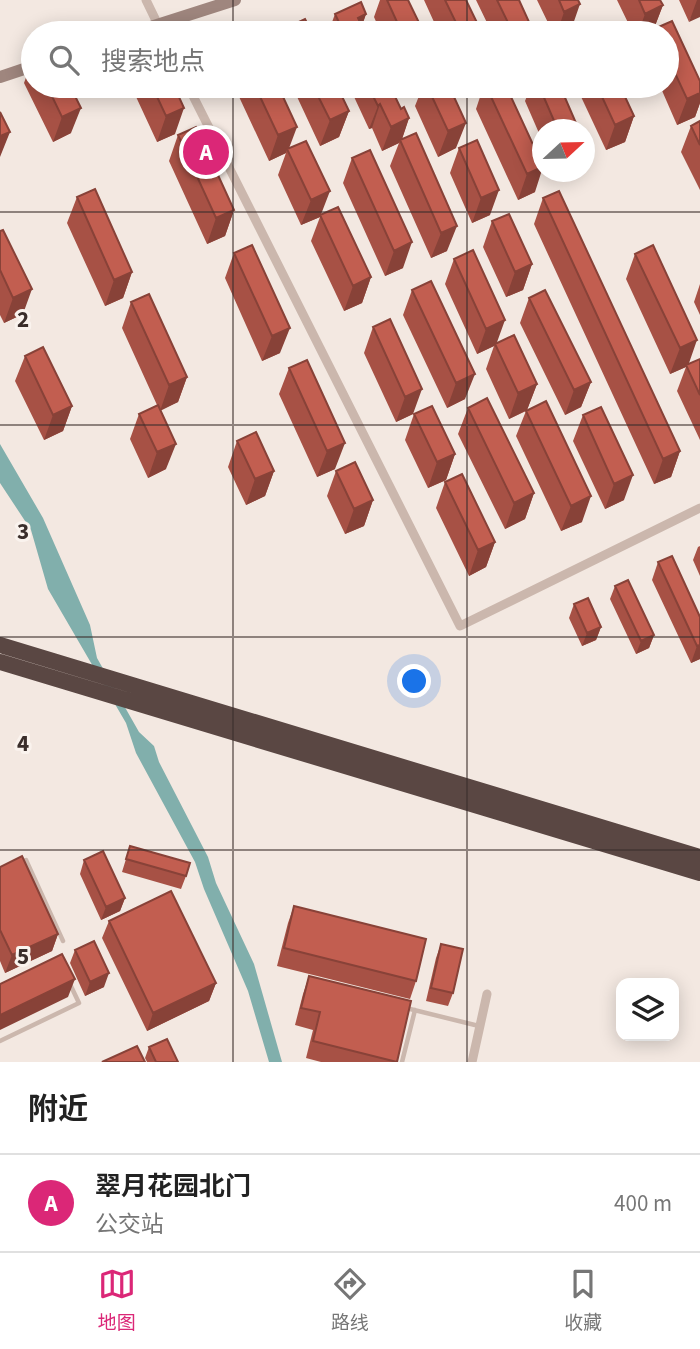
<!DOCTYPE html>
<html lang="zh">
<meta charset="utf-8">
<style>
:root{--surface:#fff;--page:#f2f2f2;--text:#222;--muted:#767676;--line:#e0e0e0;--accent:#db2777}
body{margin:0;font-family:"Source Sans 3","Noto Sans SC",sans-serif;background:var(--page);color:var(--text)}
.controls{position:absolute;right:21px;bottom:21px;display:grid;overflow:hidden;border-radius:14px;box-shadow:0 4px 18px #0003}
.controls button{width:63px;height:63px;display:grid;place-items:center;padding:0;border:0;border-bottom:2px solid var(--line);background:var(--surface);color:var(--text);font:35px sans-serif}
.compass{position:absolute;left:532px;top:119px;width:63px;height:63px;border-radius:50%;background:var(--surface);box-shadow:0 4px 18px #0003;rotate:68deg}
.you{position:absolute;left:415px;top:682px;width:24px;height:24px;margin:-18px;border:5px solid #fff;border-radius:50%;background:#1a73e8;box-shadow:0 0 0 10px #1a73e833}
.badge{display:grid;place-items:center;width:46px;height:46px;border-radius:50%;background:var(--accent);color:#fff;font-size:23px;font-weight:700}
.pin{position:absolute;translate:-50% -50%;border:4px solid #fff;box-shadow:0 2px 7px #0006}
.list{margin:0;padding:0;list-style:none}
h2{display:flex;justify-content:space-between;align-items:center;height:91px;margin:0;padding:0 28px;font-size:30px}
h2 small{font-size:23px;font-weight:400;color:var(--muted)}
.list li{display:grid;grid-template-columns:46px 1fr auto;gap:21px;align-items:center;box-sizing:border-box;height:98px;padding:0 28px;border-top:2px solid var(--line)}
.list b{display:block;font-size:26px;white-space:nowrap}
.list p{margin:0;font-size:23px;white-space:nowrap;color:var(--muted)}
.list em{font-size:23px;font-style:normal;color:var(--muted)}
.icon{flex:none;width:38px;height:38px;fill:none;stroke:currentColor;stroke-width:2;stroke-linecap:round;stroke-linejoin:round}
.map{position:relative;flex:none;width:700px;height:1062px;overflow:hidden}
.search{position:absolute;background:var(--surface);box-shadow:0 4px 18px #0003;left:21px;right:21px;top:21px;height:77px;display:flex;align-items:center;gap:18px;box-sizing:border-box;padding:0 24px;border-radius:38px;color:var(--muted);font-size:26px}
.sheet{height:189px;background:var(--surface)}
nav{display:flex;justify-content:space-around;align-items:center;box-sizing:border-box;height:98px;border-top:2px solid var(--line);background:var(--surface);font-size:19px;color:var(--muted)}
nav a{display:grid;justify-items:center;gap:4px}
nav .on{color:var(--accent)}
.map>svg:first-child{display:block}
.water{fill:#81afac}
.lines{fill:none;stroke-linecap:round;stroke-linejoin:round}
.lane{stroke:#cbb7ad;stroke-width:4.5}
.street{stroke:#cbb7ad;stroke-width:9}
.secondary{stroke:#9f867e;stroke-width:12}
.highway{stroke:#5a4743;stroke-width:16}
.wall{fill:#a75145}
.shaded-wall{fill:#884238}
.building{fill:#c25e50;stroke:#884238;stroke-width:2}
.grid{fill:none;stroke:#3a2e2b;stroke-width:2;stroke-opacity:0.55}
.grid-label{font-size:23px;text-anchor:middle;font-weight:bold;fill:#3a2e2b;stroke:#faf3ee;stroke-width:6;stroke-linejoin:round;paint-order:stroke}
</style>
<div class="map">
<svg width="700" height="1062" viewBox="0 0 700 1062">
<rect width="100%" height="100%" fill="#f3e8e1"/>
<!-- water -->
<path class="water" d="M0,444L43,518L90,625L97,658L139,732L154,746L159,762L208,857L216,883L254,964L282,1062H269L248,991L204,889L195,862L136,753L126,723L48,589L31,530L0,483Z"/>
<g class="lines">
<!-- lane -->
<path class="lane" d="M21,862L26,860L63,941
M406,1008L479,1026
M0,1041L79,1003L69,982
M402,1062L415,1010"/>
<!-- street -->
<path class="street" d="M146,0L162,33
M188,86L460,626L700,508
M472,1062L487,994"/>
<!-- secondary -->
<path class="secondary" d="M132,33L235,0
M0,77L33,66"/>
<!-- highway -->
<path class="highway" d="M0,645L700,857
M0,662L700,873"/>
</g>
<!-- wall -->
<path class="wall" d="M380,0H408L424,33H381L374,17Z
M424,0H466L482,33H439Z
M476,0H519L534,33H492Z
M537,0H578L571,30L564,33H553Z
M617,0H660L663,5L653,31L648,33H633Z
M679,0H700L689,22Z
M335,14H366L362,26L365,33H328Z
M672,21L700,81V103L695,117L677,125L660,86H667V33H653L654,29Z
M33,58V86H70L71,133L53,142L24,83Z
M131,86H174L175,134L157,142Z
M234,86H278L289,149L321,215L371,277L362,303L344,311L311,241L320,217L301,225L278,175L286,153L269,161Z
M292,86H337L349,111L339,137L320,146Z
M349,86H390L401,109L409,118L402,139L416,133L447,251L431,258L390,166L399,143L382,151L372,128L369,129Z
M423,86H449L456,148L438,157L415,106Z
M464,86H506L535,192L518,200L476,109L483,88L468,95Z
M531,86H560L579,130H542V140L525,101Z
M576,86H620L634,116L625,142L606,150Z
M700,121V190L681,152L691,126Z
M178,135L234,210L225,236L207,244L169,161Z
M459,148L490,215L472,223L450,173Z
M352,158L403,268L385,276L343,183Z
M77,197L132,272L123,298L105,306L67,223Z
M543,198L680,451L671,477L654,484L534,224Z
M492,221L532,264L523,290L506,297L483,247Z
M0,231L23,314L4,323L0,315Z
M234,253L280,353L262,361L225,278Z
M635,254L688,365L700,359V440L677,391L686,367L670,374L626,279Z
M454,259L497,343L537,384L527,410L582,522L561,531L516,436L526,411L509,419L486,369L494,346L477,354L445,284Z
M700,284V315L694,302Z
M412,290L465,399L447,408L403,315Z
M529,298L591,382L581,407L565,415L520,323Z
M131,302L187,377L178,402L160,410L166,469L148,478L130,439L139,414L157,405L122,328Z
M373,327L413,414L396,422L364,353Z
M25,356L72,406L63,431L44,440L15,381Z
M289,368L335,469L317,477L279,394Z
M468,408L534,493L525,519L505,529L458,434Z
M414,414L455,454L446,480L428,488L405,440Z
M583,415L624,500L605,509L573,441Z
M237,441L274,471L265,496L246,505L228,467Z
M336,471L373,500L364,526L345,534L327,496Z
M445,482L495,542L486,567L469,576L436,508Z
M700,546V576L693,560L698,547Z
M658,562L700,617V659L691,663L652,580Z
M615,586L654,635L649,648L636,654L610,599Z
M574,604L601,627L596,640L582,646L569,618Z
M130,846L186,876L181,889L122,872Z
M84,860L125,898L120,911L101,920L80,874Z
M0,867L58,934L52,951L5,973L0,961Z
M294,906L416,981L410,999L277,966L288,923Z
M109,921L216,983L209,1001L147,1031L102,938Z
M441,944L453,993L448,1006L426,1001L436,958Z
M75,950L104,987L85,996L70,963Z
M309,976L397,1062H321L306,1058L313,1030L295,1025L303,994Z
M149,1047L178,1062H147L145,1058Z"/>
<!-- shaded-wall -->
<path class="shaded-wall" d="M697,0H700V17L689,22Z
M580,4L571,30L564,33H557L564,12Z
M663,5L653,31L648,33H638L645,14Z
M366,14L359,33L358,18Z
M471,86H484L483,88L468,95Z
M700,93V103L695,117L677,125L687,99Z
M380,104L372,128L369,129L378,106Z
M81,108L71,133L53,142L62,117Z
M184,108L175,134L157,142L166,116Z
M349,111L339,137L320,146L330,120Z
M634,116L625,142L606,150L615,125Z
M409,118L401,142L400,140L399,143L382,151L391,127Z
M466,123L456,148L438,157L448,131Z
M297,127L288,151L287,149L286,153L269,161L278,135Z
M10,132L0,157V136Z
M542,167V170L535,192L518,200L527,174Z
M499,190L490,215L472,223L481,198Z
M330,191L320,217L301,225L311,200Z
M234,210L225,236L207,244L216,218Z
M457,226L447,251L431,258L441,233Z
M412,242L403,268L385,276L394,251Z
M532,264L523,290L506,297L515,272Z
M132,272L123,298L105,306L114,280Z
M371,277L362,303L344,311L353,286Z
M32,289L23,314L4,323L13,298Z
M505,320L496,345L495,344L494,346L477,354L486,329Z
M290,328L280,353L262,361L272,336Z
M697,340L688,366L670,374L680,348Z
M475,374L465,399L447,408L456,383Z
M187,377L178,402L160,411L169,385Z
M591,382L581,407L565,415L574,390Z
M537,384L527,410L509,419L518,393Z
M422,389L413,414L396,422L405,397Z
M72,406L63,431L44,440L53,415Z
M345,443L335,469L317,477L327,451Z
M176,444L166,469L148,478L157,452Z
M680,451L671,477L654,484L663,459Z
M455,454L446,480L428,488L437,462Z
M274,471L265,496L246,505L255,479Z
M633,475L624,500L605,509L614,484Z
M534,493L525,519L505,529L514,503Z
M591,496L582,522L561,531L571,506Z
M373,500L364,526L345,534L354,509Z
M495,542L486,567L469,576L478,550Z
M601,627L596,640L582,646L587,633Z
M654,635L649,648L636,654L641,641Z
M700,645V659L691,663L697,646Z
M125,898L120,911L101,920L106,907Z
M58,934L52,951L5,973L12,955Z
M109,973L104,987L85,996L90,982Z
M75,979L68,997L0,1030V1015Z
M216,983L209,1001L147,1031L153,1013Z"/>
<!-- building -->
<path class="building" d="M387,0H408L424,33H402Z
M445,0H466L482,33H461Z
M497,0H519L534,33H513Z
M559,0H578L580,4L564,12Z
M639,0H660L663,5L645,14Z
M361,2L366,14L358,18L365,33H344L335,14Z
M305,19L312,33H289L286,28Z
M672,21L700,81V93L687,99L667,56V33H657L654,29Z
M591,24L595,33H573Z
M146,25L150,33H128Z
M47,86H70L81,108L62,117Z
M152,86H174L184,108L166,116Z
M255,86H278L297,127L278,135Z
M313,86H337L349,111L330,120Z
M368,86H390L401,109L404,107L409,118L391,127L380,104L378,106Z
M427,86H449L466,123L448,131Z
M486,86H506L542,164V167L527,174Z
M539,86H560L579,130H558Z
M597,86H620L634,116L615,125Z
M0,112L10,132L0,136Z
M700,121V145L691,126Z
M196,127L234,210L216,218L178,135Z
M416,133L457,226L441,233L400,140Z
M477,140L499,190L481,198L459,148Z
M306,141L330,191L311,200L287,149Z
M370,150L412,242L394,251L352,158Z
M95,189L132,272L114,280L77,197Z
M559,191L680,451L663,459L543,198Z
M338,207L371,277L353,286L320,215Z
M509,214L532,264L515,272L492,221Z
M3,230L32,289L13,298L0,270V231Z
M252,245L290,328L272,336L234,253Z
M653,245L697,340L680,348L635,254Z
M473,250L505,320L486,329L454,259Z
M431,281L475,374L456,383L412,290Z
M545,290L591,382L574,390L529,298Z
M149,294L187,377L169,385L131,302Z
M390,319L422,389L405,397L373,327Z
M514,335L537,384L518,393L495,344Z
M43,347L72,406L53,415L25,356Z
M700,359V395L686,365Z
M307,360L345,443L327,451L289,368Z
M487,398L534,493L514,503L468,408Z
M546,401L591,496L571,506L526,411Z
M158,405L176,444L157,452L139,414Z
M432,406L455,454L437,462L414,414Z
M601,407L633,475L614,484L583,415Z
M256,432L274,471L255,479L237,441Z
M355,462L373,500L354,509L336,471Z
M462,474L495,542L478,550L445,482Z
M672,556L700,617V645L697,646L658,562Z
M628,580L654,635L641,641L615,586Z
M588,598L601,627L587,633L574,604Z
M130,846L190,863L186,876L126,859Z
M103,851L125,898L106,907L84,860Z
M22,856L58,934L12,955L0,930V867Z
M171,891L216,983L153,1013L109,921Z
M294,906L426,939L416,981L284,948Z
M94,941L109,973L90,982L75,950Z
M441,944L463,949L453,993L431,988Z
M62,954L75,979L0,1015V984Z
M309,976L411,1001L397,1062L313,1041L320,1012L301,1008Z
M167,1039L178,1062H156L149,1047Z
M137,1046L145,1062H102Z"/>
<!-- grid -->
<path class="grid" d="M233,0V33M467,0V33M233,86V1062M467,86V1062M0,212H700M0,425H700M0,637H700M0,850H700"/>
<g class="grid-label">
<text x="23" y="327">2</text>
<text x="23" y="539">3</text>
<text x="23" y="751">4</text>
<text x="23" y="964">5</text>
</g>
</svg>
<div class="controls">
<button><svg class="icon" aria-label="layers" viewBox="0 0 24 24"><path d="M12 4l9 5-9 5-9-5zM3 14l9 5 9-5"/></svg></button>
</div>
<svg class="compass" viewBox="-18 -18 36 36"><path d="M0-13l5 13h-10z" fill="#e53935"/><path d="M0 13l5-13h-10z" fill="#767676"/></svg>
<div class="you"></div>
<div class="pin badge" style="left:206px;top:152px">A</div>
<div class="search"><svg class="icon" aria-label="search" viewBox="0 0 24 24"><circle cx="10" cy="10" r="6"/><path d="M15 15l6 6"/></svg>搜索地点</div>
</div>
<section class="sheet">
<h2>附近<small></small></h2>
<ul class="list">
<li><span class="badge">A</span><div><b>翠月花园北门</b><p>公交站</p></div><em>400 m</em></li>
</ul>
</section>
<nav>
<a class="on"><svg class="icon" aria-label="map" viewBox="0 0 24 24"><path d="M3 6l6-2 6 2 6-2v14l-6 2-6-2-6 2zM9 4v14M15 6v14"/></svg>地图</a>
<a><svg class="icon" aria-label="directions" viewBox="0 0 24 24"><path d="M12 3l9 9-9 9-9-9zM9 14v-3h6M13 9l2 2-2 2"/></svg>路线</a>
<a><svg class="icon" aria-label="saved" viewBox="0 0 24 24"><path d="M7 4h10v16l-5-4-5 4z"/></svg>收藏</a>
</nav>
